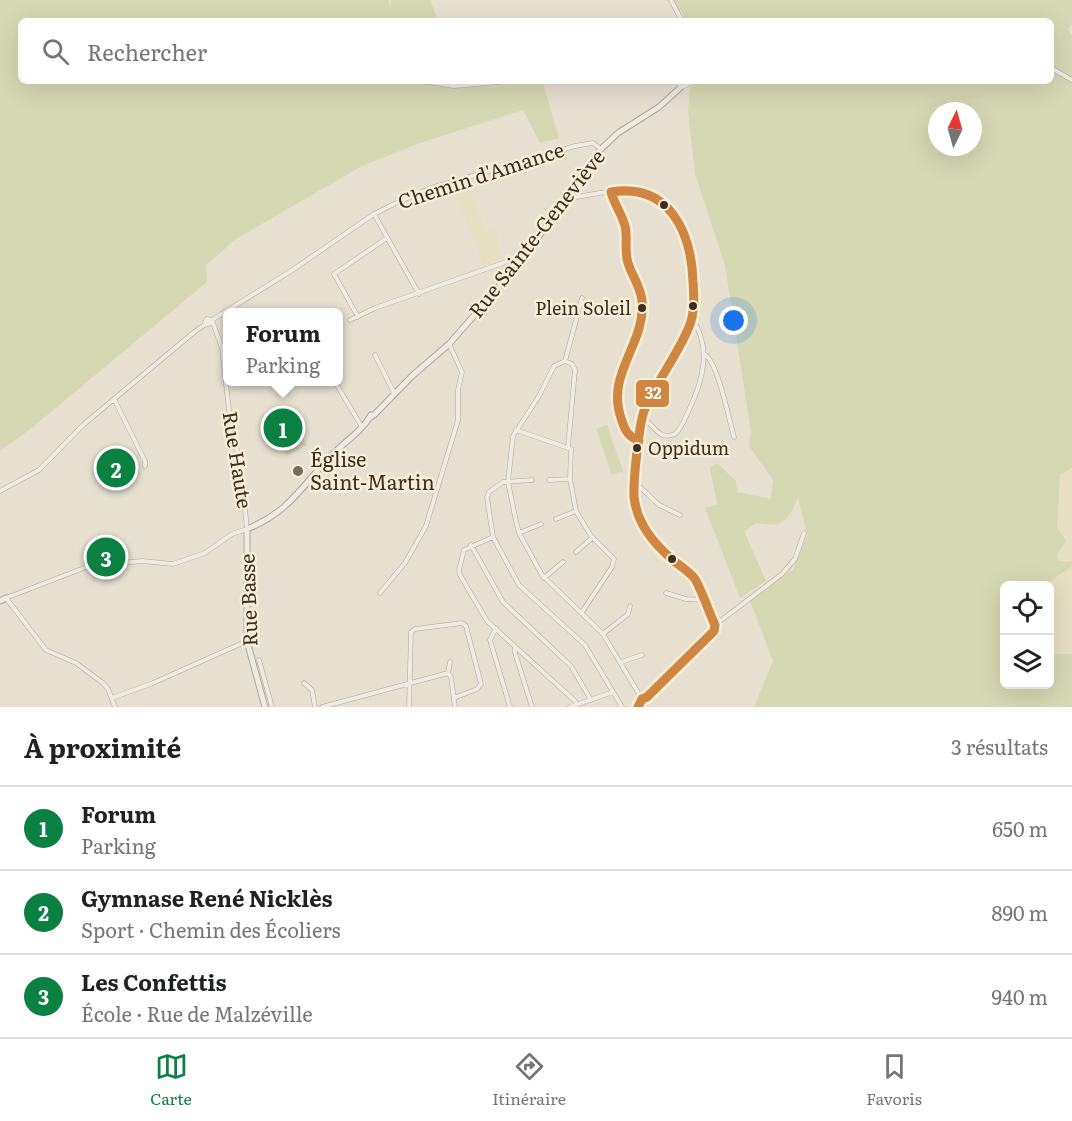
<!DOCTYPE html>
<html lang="fr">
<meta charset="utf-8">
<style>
:root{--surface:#fff;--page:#f6f6f6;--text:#202124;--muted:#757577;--line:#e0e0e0;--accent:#0b8043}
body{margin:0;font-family:Literata,serif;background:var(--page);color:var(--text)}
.controls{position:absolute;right:18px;bottom:18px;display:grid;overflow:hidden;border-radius:9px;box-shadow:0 6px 24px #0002}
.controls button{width:54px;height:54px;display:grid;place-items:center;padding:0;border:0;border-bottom:2px solid var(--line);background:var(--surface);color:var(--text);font:30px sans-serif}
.compass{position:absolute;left:928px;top:102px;width:54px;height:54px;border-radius:50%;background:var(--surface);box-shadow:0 6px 24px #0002;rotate:5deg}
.you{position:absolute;left:734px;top:321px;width:21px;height:21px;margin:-15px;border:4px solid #fff;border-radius:50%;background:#1a73e8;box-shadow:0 0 0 9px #1a73e833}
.badge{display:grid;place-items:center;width:39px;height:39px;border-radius:50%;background:var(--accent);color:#fff;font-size:20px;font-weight:700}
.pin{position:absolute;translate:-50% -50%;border:3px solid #fff;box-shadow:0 2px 6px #0006}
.popup{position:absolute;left:223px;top:308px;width:120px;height:78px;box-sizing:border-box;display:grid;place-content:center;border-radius:9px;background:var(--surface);filter:drop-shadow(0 2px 4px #0005);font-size:20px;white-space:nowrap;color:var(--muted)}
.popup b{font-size:22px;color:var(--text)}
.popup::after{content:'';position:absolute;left:50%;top:100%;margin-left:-12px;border:12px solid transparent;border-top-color:var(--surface)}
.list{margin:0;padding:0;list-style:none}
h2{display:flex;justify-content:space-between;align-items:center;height:78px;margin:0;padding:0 24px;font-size:26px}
h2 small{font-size:20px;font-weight:400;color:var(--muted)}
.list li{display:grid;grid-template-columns:39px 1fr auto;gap:18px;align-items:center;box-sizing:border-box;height:84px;padding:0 24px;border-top:2px solid var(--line)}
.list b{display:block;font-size:22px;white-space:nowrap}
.list p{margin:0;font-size:20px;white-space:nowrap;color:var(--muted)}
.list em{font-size:20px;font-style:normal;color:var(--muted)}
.icon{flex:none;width:33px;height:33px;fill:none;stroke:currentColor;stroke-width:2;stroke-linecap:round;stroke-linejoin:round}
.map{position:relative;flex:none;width:1072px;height:707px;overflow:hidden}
.search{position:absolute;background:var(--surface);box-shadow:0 6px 24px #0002;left:18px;right:18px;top:18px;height:66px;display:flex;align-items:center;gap:15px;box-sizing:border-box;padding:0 21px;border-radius:9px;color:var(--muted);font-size:22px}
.sheet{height:330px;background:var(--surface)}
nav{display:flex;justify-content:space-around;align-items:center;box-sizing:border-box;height:84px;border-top:2px solid var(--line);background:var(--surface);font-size:16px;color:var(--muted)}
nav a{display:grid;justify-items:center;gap:3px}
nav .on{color:var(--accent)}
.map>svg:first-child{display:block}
.farmland{fill:#e6dfc2}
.green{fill:#d6d7b3;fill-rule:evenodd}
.cemetery{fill:#d1d1b3}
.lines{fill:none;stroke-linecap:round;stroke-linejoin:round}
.minor-casing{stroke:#ada599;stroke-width:5}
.tertiary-casing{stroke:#ada599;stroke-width:7}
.minor{stroke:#efebe3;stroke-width:4}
.tertiary{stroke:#efebe3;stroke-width:5}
.bus-1-casing{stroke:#f7eed8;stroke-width:14}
.bus-1{stroke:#ce8641;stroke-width:9}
.bus-dot{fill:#3d2e20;stroke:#f7eed8;stroke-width:2}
.poi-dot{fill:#786c5e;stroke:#f7eed8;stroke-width:2}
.labels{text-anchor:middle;stroke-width:5;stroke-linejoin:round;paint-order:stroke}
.bus-label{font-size:18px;fill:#3d2e20;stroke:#f7eed8;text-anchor:end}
.street-label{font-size:20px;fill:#3d2e20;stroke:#f7eed8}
.poi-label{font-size:20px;fill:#3d2e20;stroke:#f7eed8;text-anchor:start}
.line-badge{stroke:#f7eed8;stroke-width:2}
.badge-label{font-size:16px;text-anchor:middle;font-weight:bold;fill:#fff}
</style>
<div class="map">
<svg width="1072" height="707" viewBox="0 0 1072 707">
<rect width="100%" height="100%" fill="#e7e0d1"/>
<!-- farmland -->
<path class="farmland" d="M467,182L487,232L496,229L502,259L484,266L453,186Z
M1072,468V562L1059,561L1057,554L1065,541L1057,527L1060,475Z
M1072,566V652L1050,653V586H1045Z"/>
<!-- green -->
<path class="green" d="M0,0H389L390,11L391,0H430L438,21H21V81H458L460,87L543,83L559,138L540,143L523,110L420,143L362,166L236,239L206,265L207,282L33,427L0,451Z
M666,0H1072V24L1068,29L1072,35V468L1060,475L1057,527L1066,541L1057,555L1059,561L1072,562V566L1045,585L1004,586V639L1002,655L1004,656V684H1050V654H1072V707H754L773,661L749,598L793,570L807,534L798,498C787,521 784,528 757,523L744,531L766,581L740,598L705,508L717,504L710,468L717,463L736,481L737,492L771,499L773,480L749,446L751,432L725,265L695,174L688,111L690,87L697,81H1051V21H686L681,11ZM937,111H973V147H937Z
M607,425L623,471L612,475L596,429Z"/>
<!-- cemetery -->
<path class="cemetery" d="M297,428L307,445L286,456L277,438Z"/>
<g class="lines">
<defs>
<path id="minor" d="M671,0L682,21
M1051,68L1072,80
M422,81L454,86L510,81
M677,81L681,87
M681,87L687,85L690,81
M611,192C613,205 622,212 625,225C628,236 624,247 626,257C630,277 644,286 642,310C638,351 601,383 623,425C626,433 631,438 639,441
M577,197C602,193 629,185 653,196C692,213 699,290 690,325L644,412L640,428L634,495L637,512L651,539L660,549L694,578L715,625
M374,214L419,294
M358,317L334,274L387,238
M350,320L375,308L503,263L511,260L516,263
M204,325L207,319L212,320
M704,354C718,361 729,420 734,437
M375,355L394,393
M565,361L582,298
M335,382L362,427
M114,399L145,461V466
M642,418C656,425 657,441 675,434C682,428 685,418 689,410C703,380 712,348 692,318
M516,430L571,449L570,479L576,511L591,536L614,559L612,567L582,612
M568,447L575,370L572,364L565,361L554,366L539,396L513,436L508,482L516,521L519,533L542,575L603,634L642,699
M532,480L503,482L489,492L487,498L493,537L519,585L585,645L622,707
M549,480L570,479
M634,484L640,487L659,505L680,515
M0,491L39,470L83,425L193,333L204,325L211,323L212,320L291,271L374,214L396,203L431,188L575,146L593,143L601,149
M556,519L576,511
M519,533L541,524
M493,537L464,550L459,570L460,575L487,621L575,701L576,705
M471,545L503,602L571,666L591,700
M576,552L592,538
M544,578L563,562
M380,593L405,563L426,526L458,420V390L462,372L449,344
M666,593L686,599L704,600
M496,628L490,640L510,707
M603,634L628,614L630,606
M515,647V653L532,707
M259,660L272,707
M450,662L448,673L451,677L455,707
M621,662L642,655
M304,683L312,690L315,707
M112,698L153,683L247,641
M115,707L108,689L103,683L76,663L46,650L6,598L89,566L142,561L173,564L205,553L232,534L247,529L241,471L229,410L222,348L212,320
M322,707L448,673
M409,707L411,632L415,629L462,623L466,626L481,684L477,689L454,698
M570,707L613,692
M638,707L642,699L647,697L714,631L715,625L782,574L795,559L804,533"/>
<path id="tertiary" d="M371,417L374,415L412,376L449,344L493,294L516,263L534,243L601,149L618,133L659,107L681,87
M0,601L6,598
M265,707L247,641V529C292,511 303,483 335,452C348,439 362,431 371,415"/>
</defs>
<!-- minor casing -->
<use href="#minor" class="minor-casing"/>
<!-- tertiary casing -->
<use href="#tertiary" class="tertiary-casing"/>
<!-- minor -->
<use href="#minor" class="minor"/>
<!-- tertiary -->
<use href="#tertiary" class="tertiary"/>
<defs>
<path id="bus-1" d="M611,192C669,183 691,231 693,281C694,296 695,313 689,327C677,356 656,382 644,411C639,425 633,482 634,497C637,524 654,544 674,561C680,566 690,572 695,579C703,593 708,610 715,625
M611,192C614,204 622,214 625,226C628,238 624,250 628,263C632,276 641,287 642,301C646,345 604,374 622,421C625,431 629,437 639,441
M638,707L642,699L647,697L714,631L715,625"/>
</defs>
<!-- bus-1 casing -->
<use href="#bus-1" class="bus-1-casing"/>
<!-- bus-1 -->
<use href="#bus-1" class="bus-1"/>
</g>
<!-- markers -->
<g class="bus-dot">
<circle cx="664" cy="205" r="5"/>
<circle cx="693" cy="306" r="5"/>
<circle cx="642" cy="308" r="5"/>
<circle cx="637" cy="448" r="5"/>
<circle cx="672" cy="559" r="5"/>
</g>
<circle class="poi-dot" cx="298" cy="471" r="6"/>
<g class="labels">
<!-- bus labels -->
<g class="bus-label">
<text x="631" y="315">Plein Soleil</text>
<text x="648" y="455" text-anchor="start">Oppidum</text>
</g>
<!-- street labels -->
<g class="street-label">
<text transform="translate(481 176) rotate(-18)" y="7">Chemin d'Amance</text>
<text transform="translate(537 234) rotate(-52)" y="7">Rue Sainte-Geneviève</text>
<text transform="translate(237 460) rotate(81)" y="7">Rue Haute</text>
<text transform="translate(249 600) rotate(-92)" y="7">Rue Basse</text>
</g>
<!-- poi labels -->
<g class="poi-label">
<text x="310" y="467">Église<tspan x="310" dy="23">Saint-Martin</tspan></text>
</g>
</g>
<rect class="line-badge" x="635" y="379" width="35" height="29" rx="6" fill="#ce8641"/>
<g class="badge-label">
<text x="653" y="399">32</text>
</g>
</svg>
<div class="controls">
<button><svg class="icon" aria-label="locate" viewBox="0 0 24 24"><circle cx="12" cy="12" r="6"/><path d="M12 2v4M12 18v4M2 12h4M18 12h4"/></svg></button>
<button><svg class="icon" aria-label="layers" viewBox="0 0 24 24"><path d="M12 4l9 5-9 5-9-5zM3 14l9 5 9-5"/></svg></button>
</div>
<svg class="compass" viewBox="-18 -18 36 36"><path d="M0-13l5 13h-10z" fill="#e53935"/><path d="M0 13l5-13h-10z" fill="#757577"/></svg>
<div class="you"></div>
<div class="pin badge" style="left:283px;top:428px">1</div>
<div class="popup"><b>Forum</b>Parking</div>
<div class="pin badge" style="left:116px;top:468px">2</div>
<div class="pin badge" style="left:106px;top:557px">3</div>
<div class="search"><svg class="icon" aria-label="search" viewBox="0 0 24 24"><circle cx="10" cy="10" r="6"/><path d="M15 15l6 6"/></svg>Rechercher</div>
</div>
<section class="sheet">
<h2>À proximité<small>3 résultats</small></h2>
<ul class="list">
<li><span class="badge">1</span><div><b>Forum</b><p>Parking</p></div><em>650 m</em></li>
<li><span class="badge">2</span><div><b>Gymnase René Nicklès</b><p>Sport · Chemin des Écoliers</p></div><em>890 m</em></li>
<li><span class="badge">3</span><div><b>Les Confettis</b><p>École · Rue de Malzéville</p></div><em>940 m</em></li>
</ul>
</section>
<nav>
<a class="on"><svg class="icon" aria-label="map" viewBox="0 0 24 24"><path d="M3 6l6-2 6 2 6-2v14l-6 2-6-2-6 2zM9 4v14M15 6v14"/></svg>Carte</a>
<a><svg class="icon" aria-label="directions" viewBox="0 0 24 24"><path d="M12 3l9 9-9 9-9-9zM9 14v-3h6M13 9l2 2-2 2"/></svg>Itinéraire</a>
<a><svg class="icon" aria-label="saved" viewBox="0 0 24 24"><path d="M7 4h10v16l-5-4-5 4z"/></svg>Favoris</a>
</nav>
